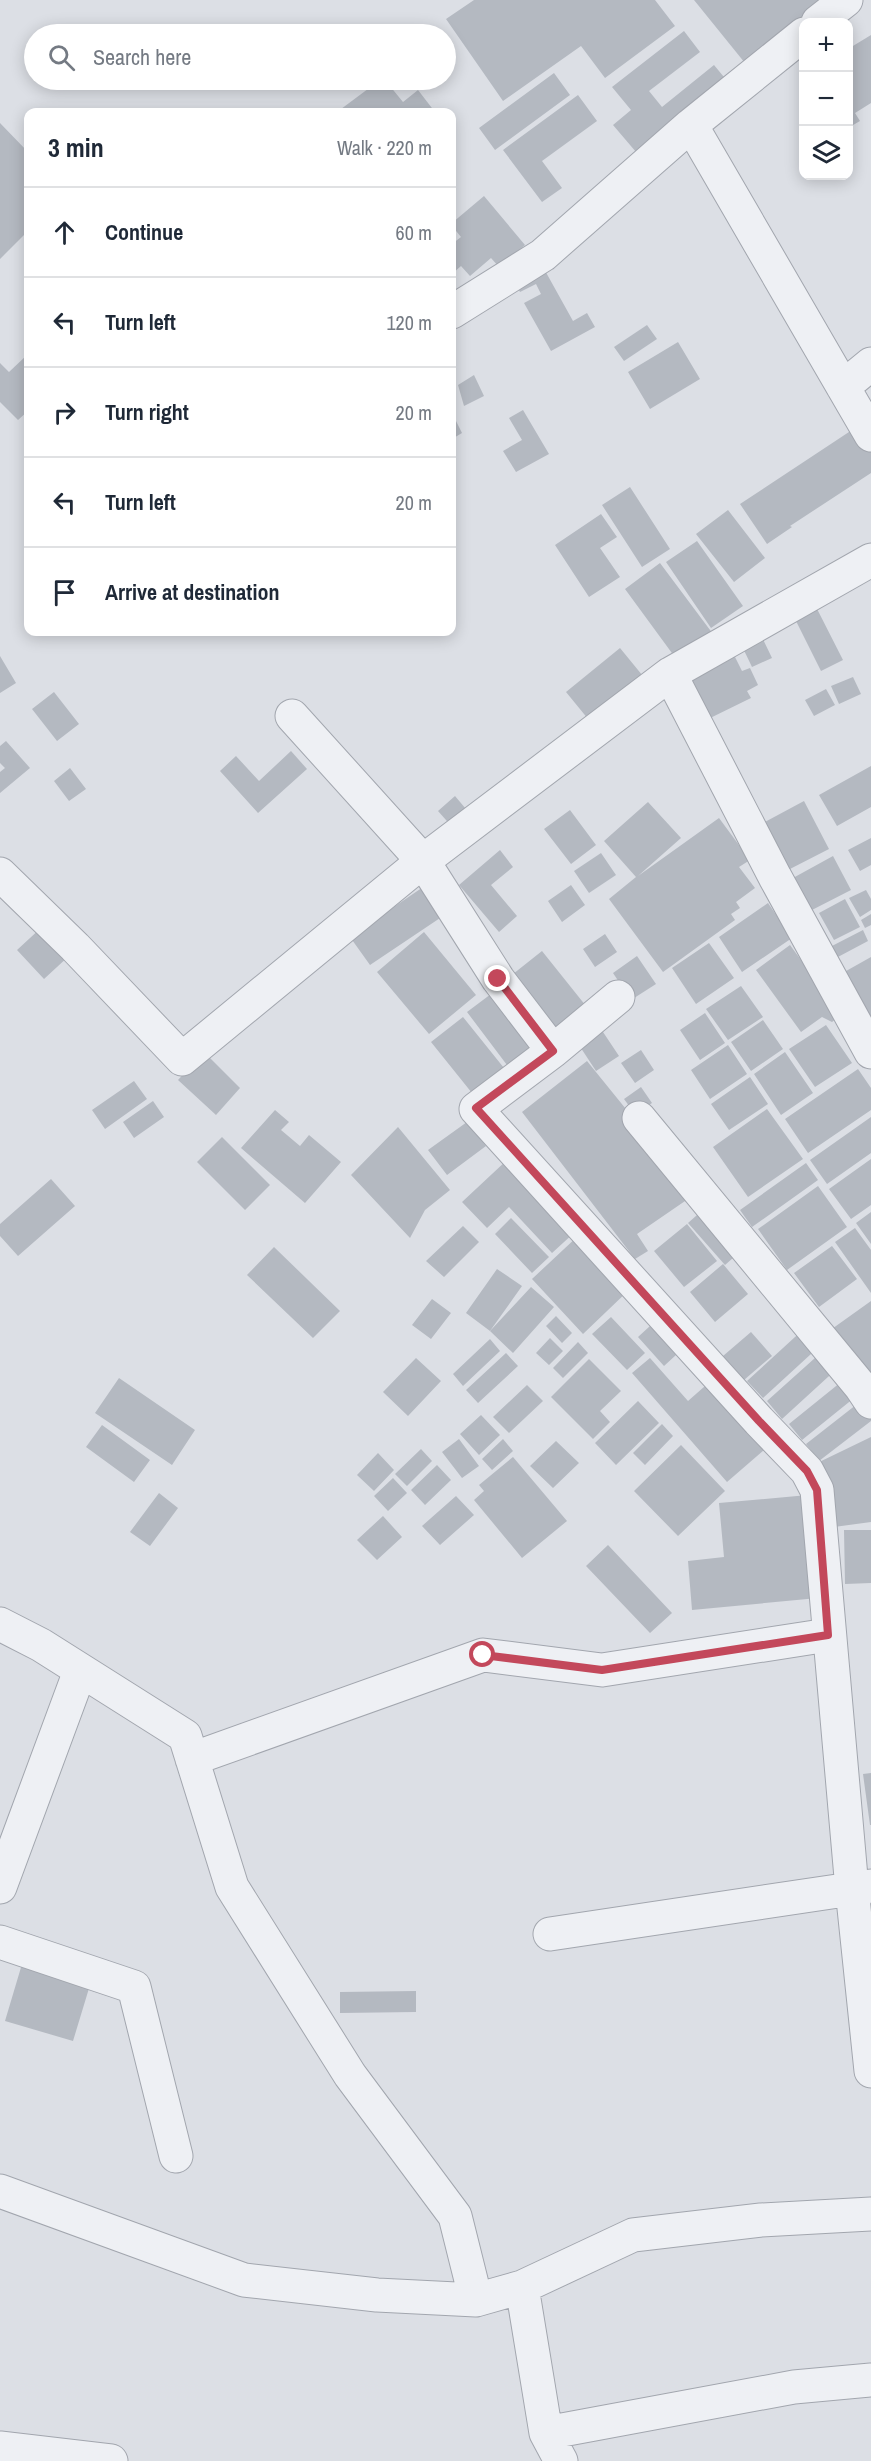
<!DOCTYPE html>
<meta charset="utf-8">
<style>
:root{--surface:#fff;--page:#f6f6f7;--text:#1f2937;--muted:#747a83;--line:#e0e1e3}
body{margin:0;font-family:"Archivo Narrow",sans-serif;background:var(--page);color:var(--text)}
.controls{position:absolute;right:18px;top:18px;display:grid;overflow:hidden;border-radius:12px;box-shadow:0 3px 15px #0003}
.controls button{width:54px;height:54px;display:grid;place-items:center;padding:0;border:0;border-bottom:2px solid var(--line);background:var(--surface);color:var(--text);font:30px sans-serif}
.stop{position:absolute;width:18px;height:18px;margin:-14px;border:4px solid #c3485b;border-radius:50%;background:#fff}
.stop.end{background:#c3485b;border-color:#fff;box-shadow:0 2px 6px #0008}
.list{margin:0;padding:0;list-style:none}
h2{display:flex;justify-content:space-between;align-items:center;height:78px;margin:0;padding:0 24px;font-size:26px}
h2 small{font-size:20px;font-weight:400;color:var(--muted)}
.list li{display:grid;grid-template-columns:39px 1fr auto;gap:18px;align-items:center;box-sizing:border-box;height:90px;padding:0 24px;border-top:2px solid var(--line)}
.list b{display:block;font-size:22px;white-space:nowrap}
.list em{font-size:20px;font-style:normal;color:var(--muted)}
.icon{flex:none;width:33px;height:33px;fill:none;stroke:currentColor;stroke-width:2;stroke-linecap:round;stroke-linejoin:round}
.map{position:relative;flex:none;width:871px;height:2461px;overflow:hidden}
.search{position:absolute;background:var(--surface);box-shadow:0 3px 15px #0003;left:24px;top:24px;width:432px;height:66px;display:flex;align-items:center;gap:15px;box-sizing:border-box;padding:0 21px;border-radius:33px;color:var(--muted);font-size:22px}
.panel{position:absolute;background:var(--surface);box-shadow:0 3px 15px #0003;left:24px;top:108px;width:432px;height:528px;border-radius:12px}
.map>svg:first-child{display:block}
.building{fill:#b4b9c1}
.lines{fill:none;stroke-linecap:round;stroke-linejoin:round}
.minor-casing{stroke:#a2a6ae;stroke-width:35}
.minor{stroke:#eef0f4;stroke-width:33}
.route{stroke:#c3485b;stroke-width:8}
</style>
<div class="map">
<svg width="871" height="2461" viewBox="0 0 871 2461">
<rect width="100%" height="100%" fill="#dcdfe5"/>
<!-- building -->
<path class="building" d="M474,0H655L675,26L605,78L581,46L503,101L446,19Z
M694,0H835L749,68Z
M684,31L700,52L649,91L662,107L714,65L733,88L642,159L613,125L631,110L612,87Z
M871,35V103L855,113L860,121L848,128V49Z
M554,73L570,95L495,150L479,128Z
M380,80H385L403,102L418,90L435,112H337Z
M578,95L597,121L542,161L562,188L542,202L503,150Z
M0,123L28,152V231L0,259Z
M484,196L525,245L499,267L491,258L470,276L461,266L452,274V244L461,237L452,226V223Z
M543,267L573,321L587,313L595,327L551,351L524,303L541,294L536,284L520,292L515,283Z
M647,325L657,339L624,361L614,347Z
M678,342L700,379L650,409L628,372Z
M28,354V411L18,420L0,402V363L9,372Z
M474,375L484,396L464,406L458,385Z
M523,410L549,454L516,472L503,451L522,440L509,418Z
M452,413L462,433L452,439Z
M852,430L871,445V473L790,526L792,527L767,544L740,504Z
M630,487L670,549L642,567L602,505Z
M728,510L765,558L734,582L696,534Z
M601,514L617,537L600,548L620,577L589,597L555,545Z
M697,541L743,606L711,628L666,562Z
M660,563L713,634L677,660L625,589Z
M813,601L843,660L821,671L792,613Z
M760,633L772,658L752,667L740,642Z
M620,648L647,681L593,725L566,692Z
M731,649L742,671L750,668L758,685L747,691L751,698L700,723L680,682Z
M0,656L16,683L0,693Z
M853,677L861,694L839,704L831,686Z
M826,689L835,705L814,716L805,700Z
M54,692L79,724L57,741L32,709Z
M6,741L30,768L0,793V772L5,768L0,763V746Z
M291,751L307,769L258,813L220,771L236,756L259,781Z
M871,766V807L837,826L819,795Z
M70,768L86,789L69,801L54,781Z
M455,796L471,815L454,829L438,811Z
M804,801L829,849L788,870L763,823Z
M648,802L681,838L638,876L719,818L750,860L739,867L755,888L736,902L740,908L731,914L735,920L663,972L609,899L636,877L604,841Z
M570,810L596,845L571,864L544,829Z
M871,838V865L860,871L848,850Z
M500,850L513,867L491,885L517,916L499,932L459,885Z
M601,853L616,875L589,893L574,871Z
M833,856L851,890L810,911L793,878Z
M429,883L449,912L370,965L350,937Z
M571,885L585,905L562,922L548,901Z
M866,890L871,899V910L860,917L849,898Z
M845,899L860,927L834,940L819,913Z
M768,903L792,938L742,972L719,937Z
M871,914V925L865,928L861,920Z
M43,926L70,955L44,979L17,950Z
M863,930L868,941L836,958L830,947Z
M424,932L476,995L429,1034L377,972Z
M605,934L617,952L595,967L583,949Z
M709,943L734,978L696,1004L672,968Z
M790,945L841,1015L832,1022L822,1017L801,1032L756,970Z
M542,951L590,1011L551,1042L503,982Z
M637,956L656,984L631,1000L613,973Z
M871,957V1033L839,975Z
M741,986L763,1017L728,1040L706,1009Z
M499,988L545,1049L513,1073L467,1012Z
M705,1013L725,1043L700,1060L680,1030Z
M463,1017L508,1073L476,1098L431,1042Z
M763,1020L783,1049L751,1071L731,1042Z
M597,1023L619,1056L596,1071L575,1039Z
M826,1025L852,1063L815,1087L789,1049Z
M728,1045L747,1074L710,1099L691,1070Z
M641,1050L654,1070L635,1083L621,1063Z
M204,1052L240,1088L216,1115L178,1080Z
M785,1052L813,1093L781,1115L754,1074Z
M587,1061L634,1119L688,1199L637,1234L648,1251L635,1259L522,1112Z
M858,1069L871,1088V1110L808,1153L785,1119Z
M750,1077L768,1104L729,1130L711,1104Z
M134,1081L147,1099L105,1129L92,1110Z
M641,1087L652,1103L635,1114L624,1099Z
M153,1101L164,1117L134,1138L123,1122Z
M767,1109L803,1159L748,1197L713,1147Z
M275,1110L289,1122L281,1130L300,1146L309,1135L341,1162L305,1203L241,1148Z
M871,1117V1153L827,1184L810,1160Z
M467,1122L486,1146L447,1175L428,1150Z
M398,1127L450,1190L425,1210L410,1238L351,1175Z
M222,1137L270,1185L245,1210L197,1162Z
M871,1159V1205L851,1219L829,1189Z
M507,1160L575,1232L552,1253L509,1207L487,1228L462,1202Z
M806,1163L818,1180L752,1227L740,1210Z
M51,1179L75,1206L18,1256L0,1236V1224Z
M818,1186L847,1227L787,1270L758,1229Z
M705,1208L742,1250L725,1265L688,1223Z
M871,1212V1244L856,1223Z
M511,1218L549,1257L532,1273L495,1234Z
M687,1224L717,1261L684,1287L654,1251Z
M463,1226L479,1242L444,1277L426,1261Z
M855,1228L871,1250V1293L835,1242Z
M579,1235L630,1289L583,1334L532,1279Z
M832,1246L857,1279L819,1307L794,1273Z
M274,1247L340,1311L313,1338L247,1275Z
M723,1264L748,1294L715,1322L690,1292Z
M497,1269L522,1286L490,1331L531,1287L554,1307L513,1353L490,1331L466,1313Z
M432,1299L451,1313L431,1339L412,1325Z
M871,1301V1380L829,1331Z
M556,1316L572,1333L562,1343L546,1326Z
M611,1317L645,1353L627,1370L592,1334Z
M650,1326L676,1355L664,1366L638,1337Z
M807,1326L823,1343L763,1398L747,1381Z
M751,1332L772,1356L744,1380L723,1356Z
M550,1338L563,1351L549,1365L536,1353Z
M490,1339L500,1351L463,1386L453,1374Z
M578,1342L588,1353L563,1378L553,1368Z
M825,1349L840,1366L782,1419L767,1401Z
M506,1353L518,1366L478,1403L466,1390Z
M416,1358L441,1381L408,1416L383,1392Z
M650,1358L688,1401L713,1379L771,1444L727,1482L632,1373Z
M589,1359L621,1391L600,1411L610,1422L593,1439L551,1397Z
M119,1378L195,1430L172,1465L95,1413Z
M846,1378L859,1394L802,1440L789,1424Z
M527,1385L543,1401L509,1433L493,1417Z
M638,1401L659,1423L616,1465L595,1443Z
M861,1401L871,1414V1421L819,1461L806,1444Z
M481,1415L500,1435L479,1455L460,1434Z
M662,1424L673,1436L645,1465L633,1453Z
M102,1425L150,1460L134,1482L86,1447Z
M871,1437V1522L834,1527L811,1466Z
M459,1439L479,1466L462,1478L442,1452Z
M503,1439L513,1451L492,1470L482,1459Z
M556,1441L579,1463L553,1488L530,1466Z
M681,1445L725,1491L678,1536L634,1491Z
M421,1449L432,1461L407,1486L395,1474Z
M378,1453L394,1470L374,1491L357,1475Z
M513,1457L567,1521L522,1558L474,1500L484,1491L479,1485Z
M437,1465L451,1480L425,1505L411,1490Z
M393,1478L407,1493L388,1511L374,1496Z
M159,1493L178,1508L150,1546L130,1532Z
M808,1495L818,1598L692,1610L688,1561L724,1557L719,1503Z
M456,1496L474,1515L440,1545L422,1526Z
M383,1516L402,1537L377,1560L357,1540Z
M844,1530H871V1583L845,1584Z
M608,1545L672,1613L650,1633L586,1566Z
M871,1773V1825H870L863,1774Z
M22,1964L90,1985L73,2041L5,2021Z
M416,1991V2012L340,2013V1992Z"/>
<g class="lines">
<defs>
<path id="minor" d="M818,22L846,0
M691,125L871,435
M452,312L543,255L691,125L804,34
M843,387L871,364
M670,674L775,877L871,1052
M292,716L423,861L498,979L553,1051
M0,874L75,947L182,1059L423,861L670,674L871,560
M618,997L553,1051L476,1109L759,1421L807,1471L817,1490L852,1889L871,2071
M639,1118L861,1387L871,1402
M0,1624L41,1645L185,1736L232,1887L350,2075L455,2216L476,2300L522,2287L633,2235L761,2220L871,2214
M192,1759L483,1655L602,1670L828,1635
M0,1887L80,1671
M550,1934L871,1886
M0,1942L134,1987L176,2156
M0,2191L244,2280L377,2295L476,2300
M522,2287L546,2433L561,2461
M546,2433L794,2387L871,2380
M0,2448L111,2461"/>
</defs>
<!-- minor casing -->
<use href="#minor" class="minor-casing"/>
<!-- minor -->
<use href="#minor" class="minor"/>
</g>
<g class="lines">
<!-- route -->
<path class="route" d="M483,1655L602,1670L828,1635L817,1490L807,1471L759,1421L476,1108L553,1051L498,979"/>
</g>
</svg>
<div class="controls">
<button>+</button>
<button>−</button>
<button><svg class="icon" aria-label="layers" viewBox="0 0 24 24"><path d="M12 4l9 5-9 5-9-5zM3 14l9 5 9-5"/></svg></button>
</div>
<div class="stop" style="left:483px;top:1655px"></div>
<div class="stop end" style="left:498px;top:979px"></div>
<div class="search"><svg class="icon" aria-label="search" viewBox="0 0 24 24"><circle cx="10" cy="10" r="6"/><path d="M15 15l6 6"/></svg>Search here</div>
<section class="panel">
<h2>3 min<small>Walk · 220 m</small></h2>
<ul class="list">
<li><svg class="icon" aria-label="ahead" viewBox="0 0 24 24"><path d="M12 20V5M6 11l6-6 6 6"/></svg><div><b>Continue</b></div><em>60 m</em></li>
<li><svg class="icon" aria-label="left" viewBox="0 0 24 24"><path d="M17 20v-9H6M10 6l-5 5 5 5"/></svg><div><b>Turn left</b></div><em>120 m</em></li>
<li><svg class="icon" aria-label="right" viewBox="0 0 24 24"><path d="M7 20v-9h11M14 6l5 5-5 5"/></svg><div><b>Turn right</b></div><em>20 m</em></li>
<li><svg class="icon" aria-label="left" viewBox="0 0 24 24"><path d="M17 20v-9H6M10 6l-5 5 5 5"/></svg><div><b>Turn left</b></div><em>20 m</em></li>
<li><svg class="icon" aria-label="arrive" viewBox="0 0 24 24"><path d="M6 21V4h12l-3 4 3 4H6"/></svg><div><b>Arrive at destination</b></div></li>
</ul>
</section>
</div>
